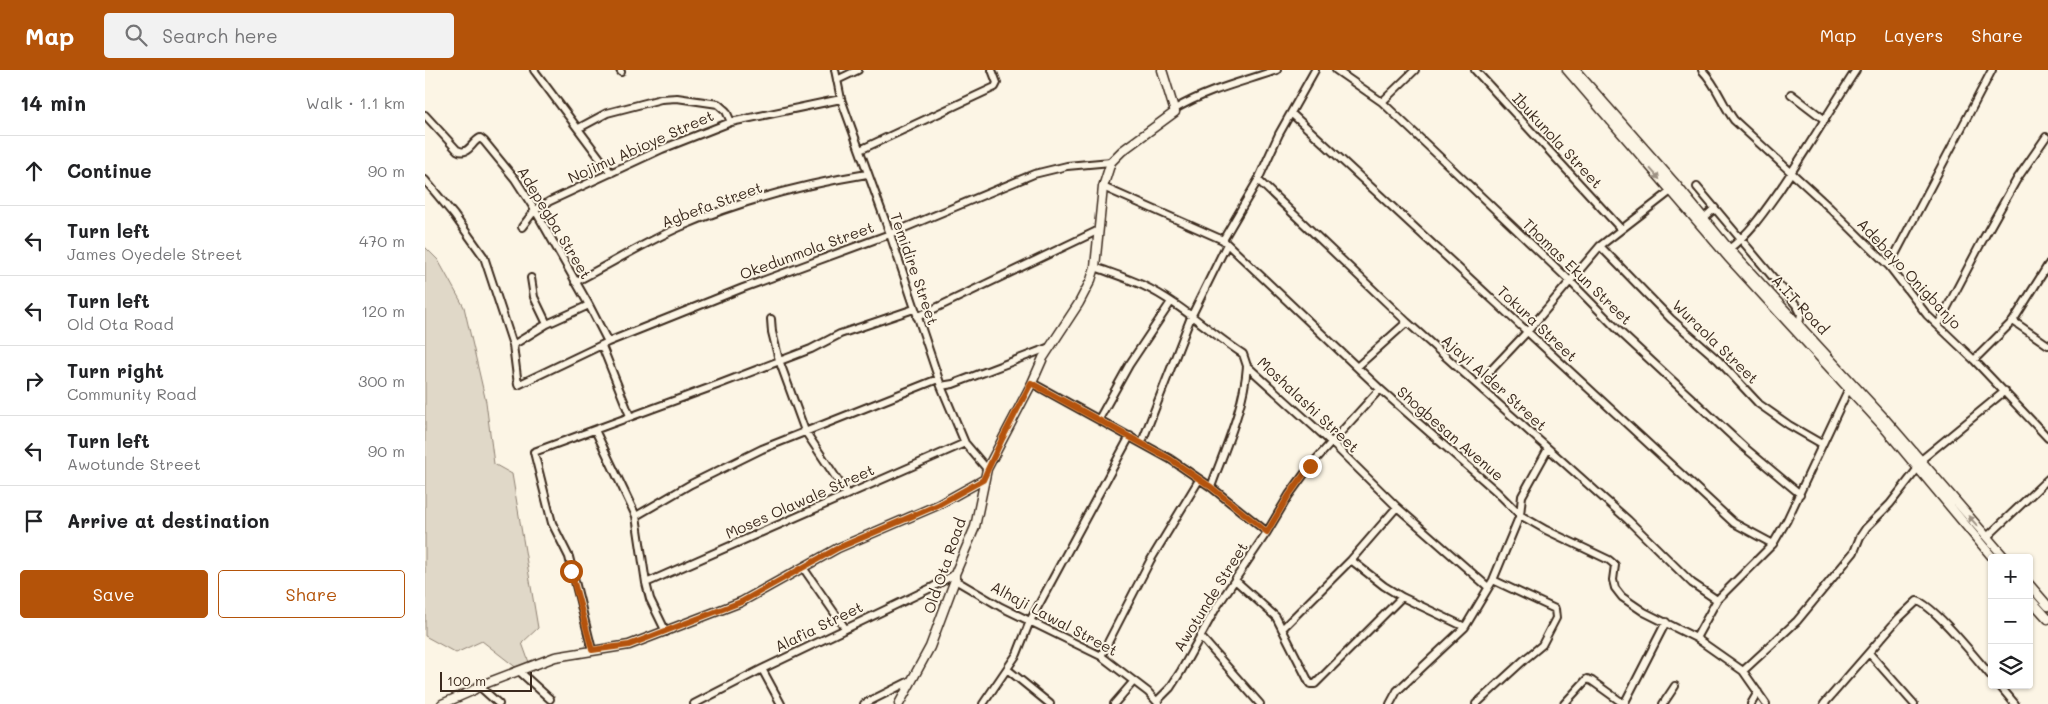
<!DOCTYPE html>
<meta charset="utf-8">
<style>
:root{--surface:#fff;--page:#f2f2f2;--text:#202124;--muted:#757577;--line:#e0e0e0;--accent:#b45309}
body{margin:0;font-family:Mali,sans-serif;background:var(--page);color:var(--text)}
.controls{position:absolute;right:15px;bottom:15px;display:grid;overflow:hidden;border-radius:5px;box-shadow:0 1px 4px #0004}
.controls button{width:45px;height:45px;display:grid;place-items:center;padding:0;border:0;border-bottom:1px solid var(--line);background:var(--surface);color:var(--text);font:25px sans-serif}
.scale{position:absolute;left:15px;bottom:12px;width:92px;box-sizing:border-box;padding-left:5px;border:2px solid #3b2a1e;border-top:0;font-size:14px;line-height:18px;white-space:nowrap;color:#3b2a1e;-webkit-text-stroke:4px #fcf5e5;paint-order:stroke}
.stop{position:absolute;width:15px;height:15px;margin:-11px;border:4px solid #b45309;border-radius:50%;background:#fff}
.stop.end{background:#b45309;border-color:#fff;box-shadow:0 1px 5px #0008}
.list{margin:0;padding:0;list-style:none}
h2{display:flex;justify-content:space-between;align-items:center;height:65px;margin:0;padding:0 20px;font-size:21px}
h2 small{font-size:16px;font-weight:400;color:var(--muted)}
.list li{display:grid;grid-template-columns:32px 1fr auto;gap:15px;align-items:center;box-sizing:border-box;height:70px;padding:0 20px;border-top:1px solid var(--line)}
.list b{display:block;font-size:19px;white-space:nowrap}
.list p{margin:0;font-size:16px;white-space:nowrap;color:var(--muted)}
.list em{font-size:16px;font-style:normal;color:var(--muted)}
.actions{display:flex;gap:10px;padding:15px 20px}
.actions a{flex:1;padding:11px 0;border:1px solid var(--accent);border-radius:5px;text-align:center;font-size:18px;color:var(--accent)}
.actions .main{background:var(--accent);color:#fff}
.icon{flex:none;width:28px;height:28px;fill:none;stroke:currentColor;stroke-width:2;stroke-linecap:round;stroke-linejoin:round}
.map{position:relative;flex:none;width:1623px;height:634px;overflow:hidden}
header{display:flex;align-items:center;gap:30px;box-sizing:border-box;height:70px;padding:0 25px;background:var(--accent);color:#fff}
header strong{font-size:24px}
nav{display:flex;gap:28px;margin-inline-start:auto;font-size:18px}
.search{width:350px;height:45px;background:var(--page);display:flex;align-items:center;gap:12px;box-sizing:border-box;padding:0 18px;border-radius:5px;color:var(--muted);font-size:19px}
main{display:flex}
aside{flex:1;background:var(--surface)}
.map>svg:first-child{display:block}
.green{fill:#e0d8c8;stroke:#8e8173}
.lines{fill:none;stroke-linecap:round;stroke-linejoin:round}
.minor-casing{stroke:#3b2a1e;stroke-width:10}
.tertiary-casing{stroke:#3b2a1e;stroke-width:11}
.minor{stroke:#fcf5e5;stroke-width:6}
.tertiary{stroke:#fcf5e5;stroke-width:8}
.oneway{fill:#9c9082}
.route{stroke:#b45309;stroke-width:6}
.labels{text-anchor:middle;stroke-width:4;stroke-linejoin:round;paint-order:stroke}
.street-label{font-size:15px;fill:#3b2a1e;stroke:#fcf5e5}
</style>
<header>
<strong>Map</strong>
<div class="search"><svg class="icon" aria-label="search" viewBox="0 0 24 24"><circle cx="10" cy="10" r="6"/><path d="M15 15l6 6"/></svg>Search here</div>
<nav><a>Map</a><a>Layers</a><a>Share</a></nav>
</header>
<main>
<aside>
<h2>14 min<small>Walk · 1.1 km</small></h2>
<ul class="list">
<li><svg class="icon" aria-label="ahead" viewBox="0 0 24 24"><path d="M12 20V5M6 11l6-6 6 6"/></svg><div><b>Continue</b></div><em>90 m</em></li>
<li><svg class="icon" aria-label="left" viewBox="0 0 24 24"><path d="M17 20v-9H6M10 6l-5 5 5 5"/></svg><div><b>Turn left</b><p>James Oyedele Street</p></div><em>470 m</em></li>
<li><svg class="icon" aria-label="left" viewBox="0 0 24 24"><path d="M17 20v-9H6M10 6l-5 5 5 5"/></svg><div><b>Turn left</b><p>Old Ota Road</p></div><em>120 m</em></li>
<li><svg class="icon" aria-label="right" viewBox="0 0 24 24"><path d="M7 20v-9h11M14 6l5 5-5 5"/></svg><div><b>Turn right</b><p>Community Road</p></div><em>300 m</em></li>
<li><svg class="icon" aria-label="left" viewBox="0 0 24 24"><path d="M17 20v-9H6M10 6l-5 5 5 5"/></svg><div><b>Turn left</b><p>Awotunde Street</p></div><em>90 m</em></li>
<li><svg class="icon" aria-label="arrive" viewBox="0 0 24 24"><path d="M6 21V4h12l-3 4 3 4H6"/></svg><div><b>Arrive at destination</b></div></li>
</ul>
<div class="actions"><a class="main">Save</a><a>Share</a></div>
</aside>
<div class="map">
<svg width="1623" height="634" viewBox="0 0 1623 634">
<rect width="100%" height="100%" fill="#fcf5e5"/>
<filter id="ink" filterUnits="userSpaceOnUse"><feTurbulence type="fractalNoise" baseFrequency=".02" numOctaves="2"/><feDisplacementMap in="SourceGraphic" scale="10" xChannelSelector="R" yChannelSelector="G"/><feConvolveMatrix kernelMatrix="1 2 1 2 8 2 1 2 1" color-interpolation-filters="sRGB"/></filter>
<g filter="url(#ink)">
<!-- green -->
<path class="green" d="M0,177L13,190L39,237L61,332L69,394L87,404L113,558L97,573L105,595L93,599L57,571L31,583L0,566Z"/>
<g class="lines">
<defs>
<path id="minor" d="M109,0L186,103
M195,0L196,2
M410,0L416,29L465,164L516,316L540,373L562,399
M911,0L957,32L1145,211L1195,262L1319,377L1375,424
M1050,0L1196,159
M1277,0C1293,17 1296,32 1309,50L1405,138L1464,196L1502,245L1549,290L1623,368
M412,10L433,0
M1366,24L1400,50
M957,32L990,0
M750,39C782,20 817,12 852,0
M866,43L1309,453L1348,474
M0,45L32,80C43,86 46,73 55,68L59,71L90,109L110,140L164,235L183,272
M154,58L182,43L236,29L252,28L293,34L301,41L306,52
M435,80L570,17L572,13L567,0
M0,110L29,145L59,187L88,275L93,315L183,272L318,218L465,164L609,104L642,96L686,92
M833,110L982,252L1203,450L1267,513L1292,530
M678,117L798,170L955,319L1072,422L1095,445L1121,460L1184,490L1190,495L1188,510L1190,518L1197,527L1219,542L1271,568L1318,601L1341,634
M1272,117L1372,236L1376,244L1374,254
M1279,148L1290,138
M97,157L110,140L125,131L237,79L306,52L416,29
M798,170L833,110L854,64L890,0
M1175,176L1246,249L1293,290L1334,334L1364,355L1397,374
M1304,179C1325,163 1339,142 1354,121C1381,81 1405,40 1431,0
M1464,196L1567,0
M670,197C686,203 702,208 717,215C754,232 784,262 818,284L822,296L906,372L972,437L1063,517
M106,208L109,227L122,254
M150,212C185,194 219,173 255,157C312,132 381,114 442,104
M492,247L674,160
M346,249L347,262L354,290L380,361L422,424
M1588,251L1623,275
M1513,255L1556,173L1592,109L1621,67
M88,275L122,254L164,235
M177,276L205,346
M1549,290L1588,251L1623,195
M933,296L982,252
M607,313L745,389L786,417L842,462
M1053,314L1102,262L1175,176L1246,121
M516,316L528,314L625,277
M674,349L704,295L746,232
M170,360L211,446L221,513L225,529L241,562
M717,372L766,247L802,174
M1496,390L1580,321
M786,417C800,378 819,338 822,296
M211,446L266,414L337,379L513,309
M1562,467L1623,409
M926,490L959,516L977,527L1040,557
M379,499L420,558
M530,510L576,537L676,586L723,622L733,633
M810,510L851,547L885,614H890L977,527
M221,513L540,373
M857,559L926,490L972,437
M776,567L835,634
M1271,568L1292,530L1348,474L1362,450L1423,320
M167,580L144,487L127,453L109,382L292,315L386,279L415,264L489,239
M1444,583L1489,634
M676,586L725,491L774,410
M337,599L356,634
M582,599L625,634
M94,601L125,629
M1318,601L1372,551L1429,482L1435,467L1441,458L1465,434L1493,398
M1574,615L1590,634
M54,616L74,634
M732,631L745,618L756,601L791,538L842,462L864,425L885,396L955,319
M269,634L337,599L506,518L530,504
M439,634L487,610
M558,634L592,584L605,551L705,366
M689,634L709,611
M965,634L972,621L1040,557L1068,510L1095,445L1097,426L1123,379
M1051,634L1099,590L1117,575L1131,548L1130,539L1068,510
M1139,634L1162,609L1167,611L1199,634
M1199,634L1241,552
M1238,634L1250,616
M1326,634L1333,622
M1399,634L1473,549L1492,531C1509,535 1553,591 1567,607"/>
<path id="tertiary" d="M1142,0L1303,187L1457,355L1568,488
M1150,0L1253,117L1304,179L1461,350L1580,488
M1604,514L1623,536
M1604,528L1623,549
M17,634L47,621L54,616L130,587L204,575L316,532L413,478L513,435L558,410
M474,634L505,577L530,510V504L550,457L562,399L607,313L618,288L654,233L666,210L670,197L678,117L686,92L697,81L750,42L737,0"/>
</defs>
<!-- minor casing -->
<use href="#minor" class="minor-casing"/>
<!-- tertiary casing -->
<use href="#tertiary" class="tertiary-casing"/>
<!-- minor -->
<use href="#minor" class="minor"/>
<!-- tertiary -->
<use href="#tertiary" class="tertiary"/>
</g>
<!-- one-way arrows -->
<defs><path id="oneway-solid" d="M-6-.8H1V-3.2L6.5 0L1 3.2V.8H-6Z" transform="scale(1.25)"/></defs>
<g class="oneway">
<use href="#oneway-solid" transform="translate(1230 104) rotate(49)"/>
<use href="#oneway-solid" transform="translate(1548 451) rotate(-132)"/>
</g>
</g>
<g class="lines" filter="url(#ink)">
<!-- route -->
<path class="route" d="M146,501L167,580L204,575L316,532L413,478L513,435L558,410L577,369L606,313L745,389L786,417L842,462L864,425L885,396"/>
</g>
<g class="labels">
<!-- street labels -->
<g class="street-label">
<text transform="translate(1132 71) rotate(47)" y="5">Ibukunola Street</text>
<text transform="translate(216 77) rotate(-24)" y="5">Nojimu Abioye Street</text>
<text transform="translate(287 135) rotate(-20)" y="5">Agbefa Street</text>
<text transform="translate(129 153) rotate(59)" y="5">Adepegba Street</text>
<text transform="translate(382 181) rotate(-20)" y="5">Okedunmola Street</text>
<text transform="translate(489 199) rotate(71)" y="5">Temidire Street</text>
<text transform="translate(1152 202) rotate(44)" y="5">Thomas Ekun Street</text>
<text transform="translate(1484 204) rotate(47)" y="5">Adebayo Onigbanjo</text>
<text transform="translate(1375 235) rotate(47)" y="5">A.I.T Road</text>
<text transform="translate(1112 254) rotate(43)" y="5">Tokura Street</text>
<text transform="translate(1290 272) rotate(44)" y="5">Wuraola Street</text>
<text transform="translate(1069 313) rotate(42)" y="5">Ajayi Alder Street</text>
<text transform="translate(883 335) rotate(43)" y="5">Moshalashi Street</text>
<text transform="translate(1025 364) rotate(41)" y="5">Shogbesan Avenue</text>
<text transform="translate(375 432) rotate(-24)" y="5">Moses Olawale Street</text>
<text transform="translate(520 496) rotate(-71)" y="5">Old Ota Road</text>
<text transform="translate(786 527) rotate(-58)" y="5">Awotunde Street</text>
<text transform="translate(629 549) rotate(28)" y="5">Alhaji Lawal Street</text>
<text transform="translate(394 557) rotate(-26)" y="5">Alafia Street</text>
</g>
</g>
</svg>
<div class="controls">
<button>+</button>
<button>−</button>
<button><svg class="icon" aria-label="layers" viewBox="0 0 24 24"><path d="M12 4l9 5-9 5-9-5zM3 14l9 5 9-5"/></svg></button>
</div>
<div class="scale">100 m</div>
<div class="stop" style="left:146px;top:501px"></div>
<div class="stop end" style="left:885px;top:396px"></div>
</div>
</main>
